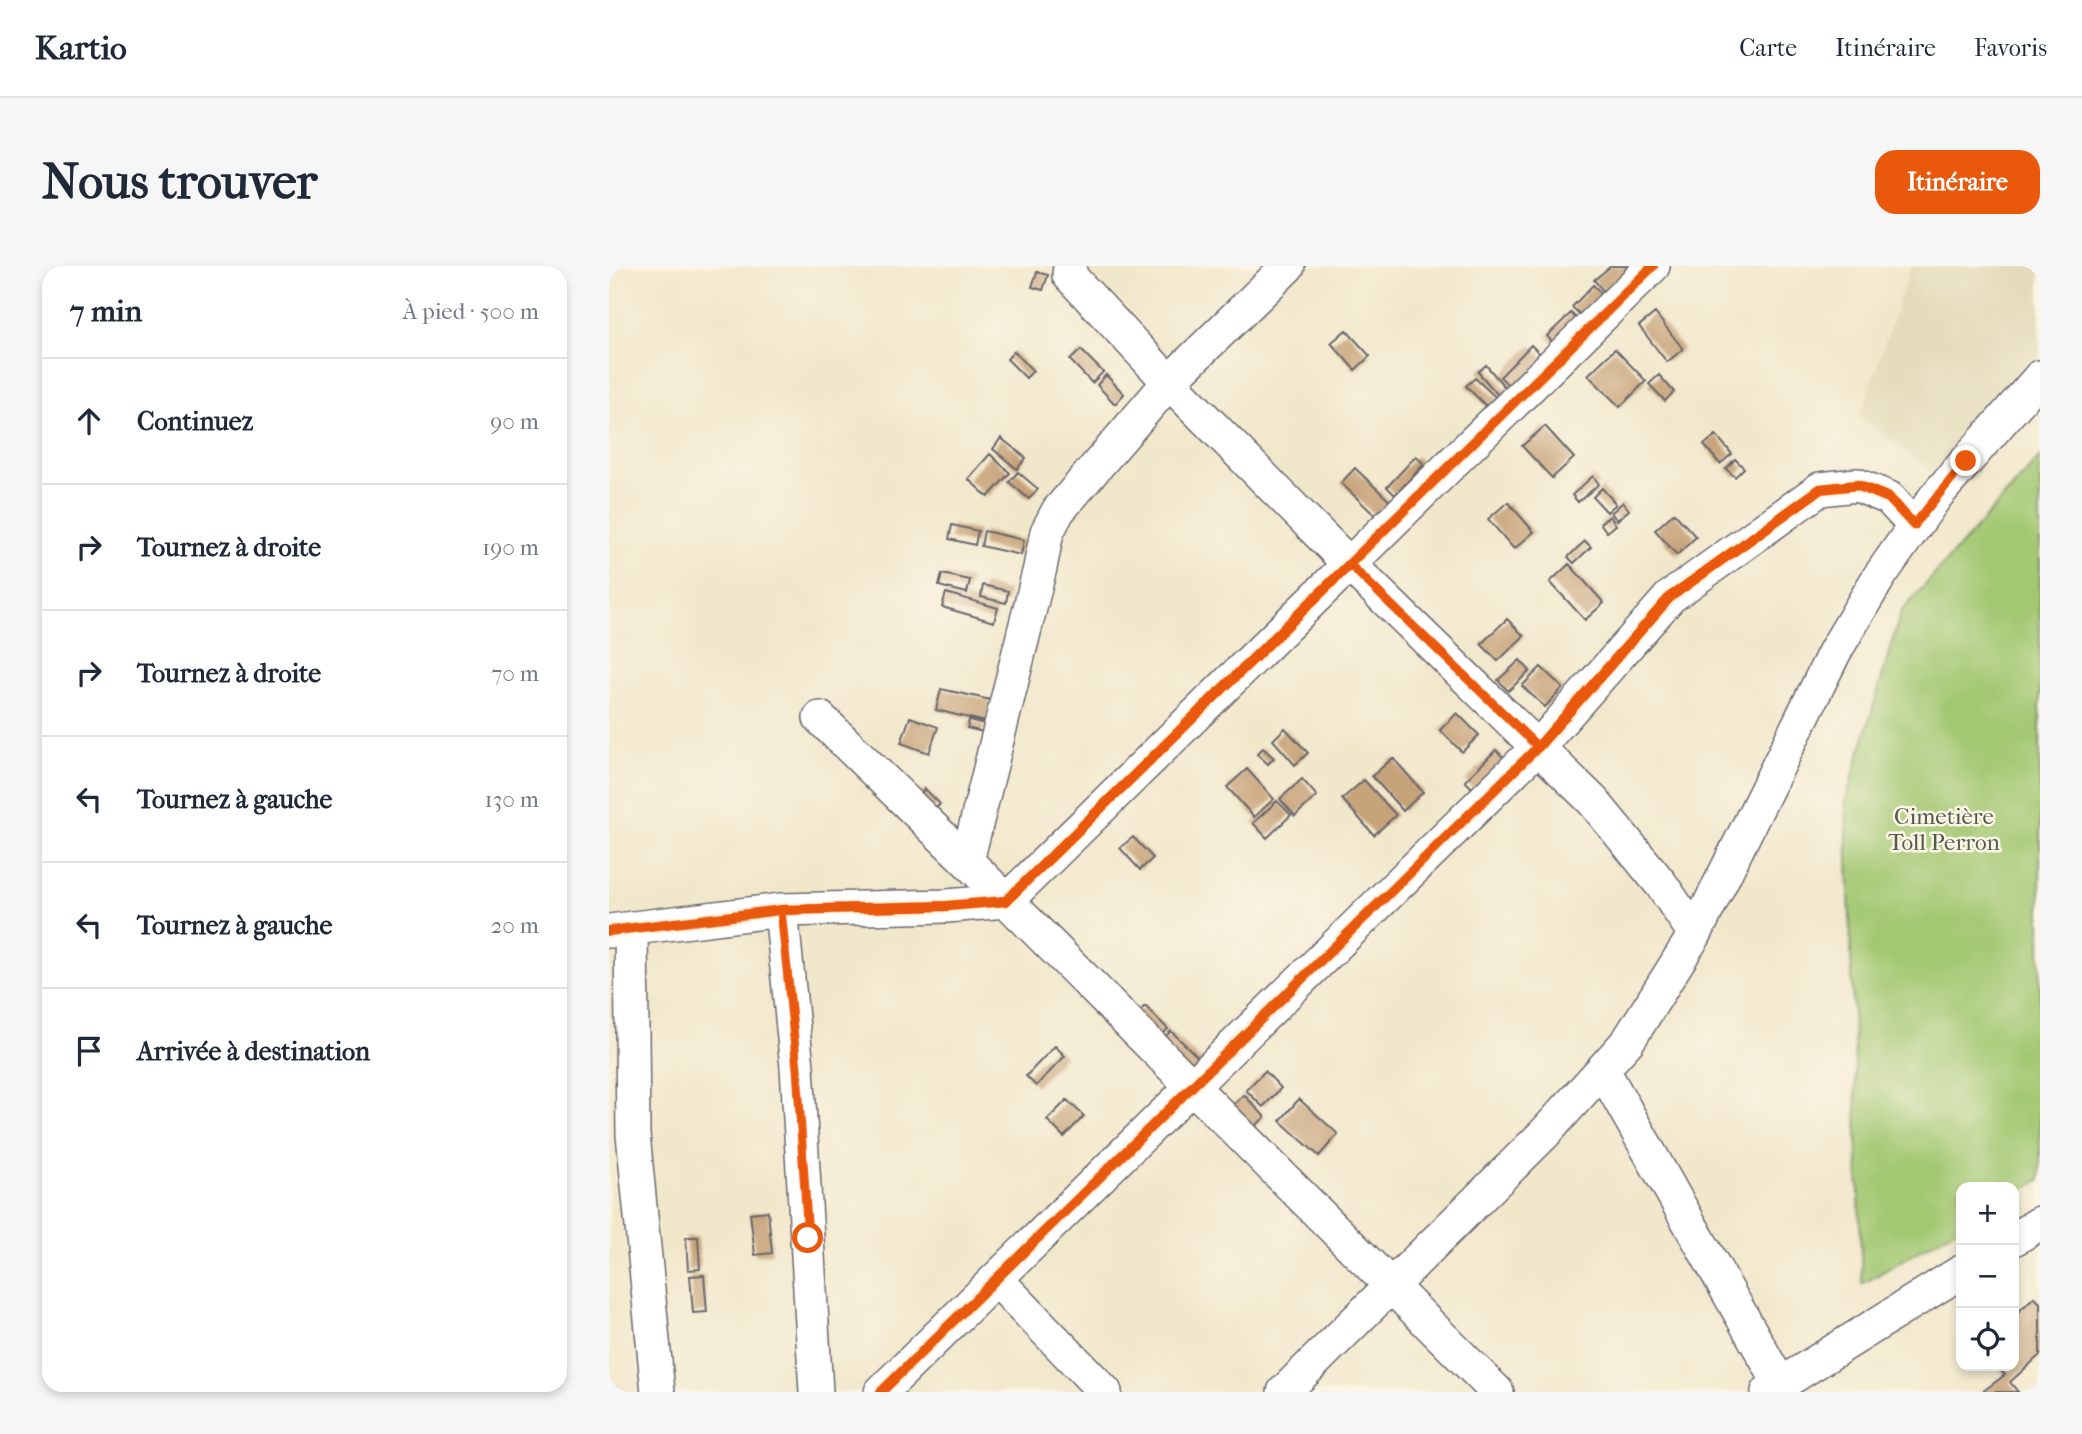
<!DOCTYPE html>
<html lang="fr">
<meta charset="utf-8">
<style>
:root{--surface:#fff;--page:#f6f6f7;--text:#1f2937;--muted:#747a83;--line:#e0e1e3;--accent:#ea580c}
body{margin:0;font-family:"IM FELL French Canon",serif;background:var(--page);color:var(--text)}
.controls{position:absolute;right:21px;bottom:21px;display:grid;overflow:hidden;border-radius:14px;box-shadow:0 4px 10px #0003}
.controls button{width:63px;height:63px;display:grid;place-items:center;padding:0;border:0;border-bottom:2px solid var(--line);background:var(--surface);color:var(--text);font:35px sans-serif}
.stop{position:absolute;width:21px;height:21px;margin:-16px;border:5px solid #ea580c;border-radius:50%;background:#fff}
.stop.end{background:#ea580c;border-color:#fff;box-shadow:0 2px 7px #0008}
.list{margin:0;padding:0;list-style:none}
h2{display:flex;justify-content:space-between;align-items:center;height:91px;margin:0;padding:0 28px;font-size:30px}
h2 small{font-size:23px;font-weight:400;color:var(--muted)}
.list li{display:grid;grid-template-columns:46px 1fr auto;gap:21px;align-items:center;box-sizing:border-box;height:126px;padding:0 28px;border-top:2px solid var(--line)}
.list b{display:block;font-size:26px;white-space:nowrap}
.list em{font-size:23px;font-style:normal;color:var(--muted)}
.icon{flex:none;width:38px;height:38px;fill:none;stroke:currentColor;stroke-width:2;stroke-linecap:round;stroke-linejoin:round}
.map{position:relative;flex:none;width:1431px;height:1126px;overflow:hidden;border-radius:21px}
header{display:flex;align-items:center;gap:42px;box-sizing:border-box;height:98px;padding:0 35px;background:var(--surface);border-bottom:2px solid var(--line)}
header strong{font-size:33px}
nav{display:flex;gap:38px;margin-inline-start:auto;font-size:24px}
.intro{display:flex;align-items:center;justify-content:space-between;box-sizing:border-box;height:168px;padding:0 42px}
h1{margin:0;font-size:49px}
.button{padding:18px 32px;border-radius:21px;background:var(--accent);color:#fff;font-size:24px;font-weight:700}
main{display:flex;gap:42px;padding:0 42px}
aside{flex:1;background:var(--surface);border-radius:21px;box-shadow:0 4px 10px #0003}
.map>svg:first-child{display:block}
.built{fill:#e4dbba}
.green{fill:#a3c872;stroke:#627556;stroke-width:2}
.building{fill:#c7a379}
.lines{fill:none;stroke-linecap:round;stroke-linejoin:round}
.minor-casing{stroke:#6a676d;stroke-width:36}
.minor{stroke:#fff;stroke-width:33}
.cycleway-casing{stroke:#fcf5e5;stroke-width:15}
.cycleway{stroke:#e8590c;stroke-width:10}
.route{stroke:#ea580c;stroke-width:9}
.labels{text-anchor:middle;stroke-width:5;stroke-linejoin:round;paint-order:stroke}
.park-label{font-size:23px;fill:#4f5c4e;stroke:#fcf5e5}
</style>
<header>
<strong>Kartio</strong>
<nav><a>Carte</a><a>Itinéraire</a><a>Favoris</a></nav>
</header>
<div class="intro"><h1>Nous trouver</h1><a class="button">Itinéraire</a></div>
<main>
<aside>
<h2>7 min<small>À pied · 500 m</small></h2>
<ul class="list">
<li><svg class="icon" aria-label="ahead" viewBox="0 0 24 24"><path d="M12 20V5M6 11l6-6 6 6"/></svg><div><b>Continuez</b></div><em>90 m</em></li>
<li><svg class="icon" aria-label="right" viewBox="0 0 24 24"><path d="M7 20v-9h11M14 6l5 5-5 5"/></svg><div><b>Tournez à droite</b></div><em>190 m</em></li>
<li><svg class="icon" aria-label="right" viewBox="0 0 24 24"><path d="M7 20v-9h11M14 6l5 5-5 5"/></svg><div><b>Tournez à droite</b></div><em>70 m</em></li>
<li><svg class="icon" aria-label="left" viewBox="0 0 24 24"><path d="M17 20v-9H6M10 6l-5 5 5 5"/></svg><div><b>Tournez à gauche</b></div><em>130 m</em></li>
<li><svg class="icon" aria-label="left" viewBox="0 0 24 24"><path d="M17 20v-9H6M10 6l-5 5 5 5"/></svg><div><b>Tournez à gauche</b></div><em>20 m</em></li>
<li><svg class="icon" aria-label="arrive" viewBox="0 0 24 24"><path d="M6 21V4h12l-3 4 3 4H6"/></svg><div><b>Arrivée à destination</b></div></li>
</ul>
</aside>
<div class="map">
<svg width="1431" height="1126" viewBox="0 0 1431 1126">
<rect width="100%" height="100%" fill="#fcf5e5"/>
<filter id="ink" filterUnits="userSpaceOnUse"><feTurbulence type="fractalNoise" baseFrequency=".0143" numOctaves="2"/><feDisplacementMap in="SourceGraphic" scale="14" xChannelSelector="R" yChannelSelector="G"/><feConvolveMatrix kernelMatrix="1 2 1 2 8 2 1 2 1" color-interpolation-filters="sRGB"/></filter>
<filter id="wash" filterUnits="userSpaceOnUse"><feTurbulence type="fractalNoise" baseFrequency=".00686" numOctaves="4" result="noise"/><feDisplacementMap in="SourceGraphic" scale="28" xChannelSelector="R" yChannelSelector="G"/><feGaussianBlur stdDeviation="1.57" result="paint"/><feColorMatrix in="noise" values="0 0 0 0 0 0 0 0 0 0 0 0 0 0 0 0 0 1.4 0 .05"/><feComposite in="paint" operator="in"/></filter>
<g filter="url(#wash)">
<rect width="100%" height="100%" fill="#f1e7cb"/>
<!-- built -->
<path class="built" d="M1302,0H1431V91L1327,209L1251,150Z"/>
<!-- green -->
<path class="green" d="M1431,191V914L1405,929V921H1352V960L1253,1018L1237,534L1292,346Z"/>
<g id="blocks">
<!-- building -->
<path class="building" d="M1002,0H1027L999,31L985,14Z
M428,6L439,9L434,24L423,21Z
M984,19L1002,36L981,58L963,41Z
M962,47L975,61L950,83L938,70Z
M1046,47L1074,83L1058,96L1030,60Z
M737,64L761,90L746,104L722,77Z
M922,79L939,96L908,127L891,111Z
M1006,83L1037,115L1011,141L979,109Z
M472,84L494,106L483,117L461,94Z
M405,85L424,105L417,112L398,93Z
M877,99L904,131L897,138L869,106Z
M497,109L515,128L506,138L488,119Z
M1050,109L1065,126L1056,135L1040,118Z
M866,112L896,140L887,150L857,120Z
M936,160L965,192L943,212L913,180Z
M1107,169L1123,188L1111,198L1095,179Z
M392,172L417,192L408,203L384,183Z
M381,188L401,207L379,231L359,213Z
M807,190L815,198L786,229L778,221Z
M1126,193L1135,202L1126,211L1117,203Z
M746,202L790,244L776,259L732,217Z
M409,206L429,223L420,233L400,216Z
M984,210L990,218L969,236L963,229Z
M993,222L1007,238L998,246L984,231Z
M899,236L925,266L905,283L879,253Z
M1014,236L1020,244L1008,254L1002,247Z
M1065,247L1087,271L1068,289L1046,264Z
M1001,250L1007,259L998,266L991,257Z
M343,259L369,265L366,279L340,273Z
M375,265L415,274L412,289L372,280Z
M976,275L982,281L965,297L959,291Z
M960,298L995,337L976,354L941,316Z
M333,308L361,314L358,327L330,320Z
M374,319L399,325L397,337L372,331Z
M337,327L389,342L385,356L333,341Z
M898,353L915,370L889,395L872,378Z
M911,394L921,405L899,425L889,414Z
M932,401L954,422L936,441L913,420Z
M332,423L382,434L377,456L327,444Z
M848,447L870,469L853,486L831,464Z
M301,451L329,461L320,487L292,477Z
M360,454L376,458L374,466L358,462Z
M676,462L699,487L686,499L664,474Z
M654,482L665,492L659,498L648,488Z
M887,484L903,500L872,531L856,515Z
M784,492L814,526L794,545L763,510Z
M638,503L665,533L645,551L618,521Z
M693,513L708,530L686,550L671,533Z
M755,514L787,549L765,569L733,533Z
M316,523L331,538L322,548L306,533Z
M668,535L682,549L658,572L644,557Z
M524,571L544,592L531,604L511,582Z
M536,740L559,763L546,775L524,752Z
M562,765L600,802L588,815L549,777Z
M446,780L456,790L427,820L417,810Z
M656,805L672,822L654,841L637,824Z
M635,829L656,851L639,867L618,845Z
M690,833L729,868L710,890L671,855Z
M458,834L475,850L455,871L438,854Z
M159,945L163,987L146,989L141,947Z
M77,971H89L91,1003L79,1004Z
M95,1009L98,1046L84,1047L81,1010Z
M1425,1031L1431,1037V1089L1401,1116L1409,1126H1373L1396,1109L1387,1100H1405V1050Z"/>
</g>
</g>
<g filter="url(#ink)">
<use href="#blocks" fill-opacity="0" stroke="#6a676d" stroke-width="2"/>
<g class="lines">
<defs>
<path id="minor" d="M461,0L460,9L560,116L741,299L984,535L1052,618L1086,668
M211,452L358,595L888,1126
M358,595L431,302L438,266L449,245L560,116L679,0
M172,644L188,801L207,1126
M22,662L24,868L49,1126
M0,665L172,644L338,640L397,635L1044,0
M994,804L1171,1118
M1405,973L1431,957
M387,1013L496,1126
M272,1126L929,481L1061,331L1211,223L1248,219L1280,232L1305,259
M675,1126L935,868L1019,775L1086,668L1226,385L1270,311L1327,230L1431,111
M1159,1126L1352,1006"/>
</defs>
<!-- minor casing -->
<use href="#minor" class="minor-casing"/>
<!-- minor -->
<use href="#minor" class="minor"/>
<defs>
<path id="cycleway" d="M0,665L172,644L338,640L397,635L1044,0
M272,1126L929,481L1061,331L1211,223L1248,219L1280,232L1305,259"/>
</defs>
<!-- cycleway casing -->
<use href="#cycleway" class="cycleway-casing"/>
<!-- cycleway -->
<use href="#cycleway" class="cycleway"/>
</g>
</g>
<g class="lines" filter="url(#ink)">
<!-- route -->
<path class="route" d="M199,972L188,802L172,644L338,640L397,635L741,299L929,481L1061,331L1212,223L1248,219L1280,232L1305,259L1357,195"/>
</g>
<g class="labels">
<!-- park labels -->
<g class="park-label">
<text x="1335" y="558">Cimetière<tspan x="1335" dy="26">Toll Perron</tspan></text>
</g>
</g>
</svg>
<div class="controls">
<button>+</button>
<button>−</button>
<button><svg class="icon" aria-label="locate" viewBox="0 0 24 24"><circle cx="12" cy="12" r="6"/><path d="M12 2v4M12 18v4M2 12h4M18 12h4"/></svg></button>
</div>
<div class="stop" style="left:199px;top:972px"></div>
<div class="stop end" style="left:1357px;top:195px"></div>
</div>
</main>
